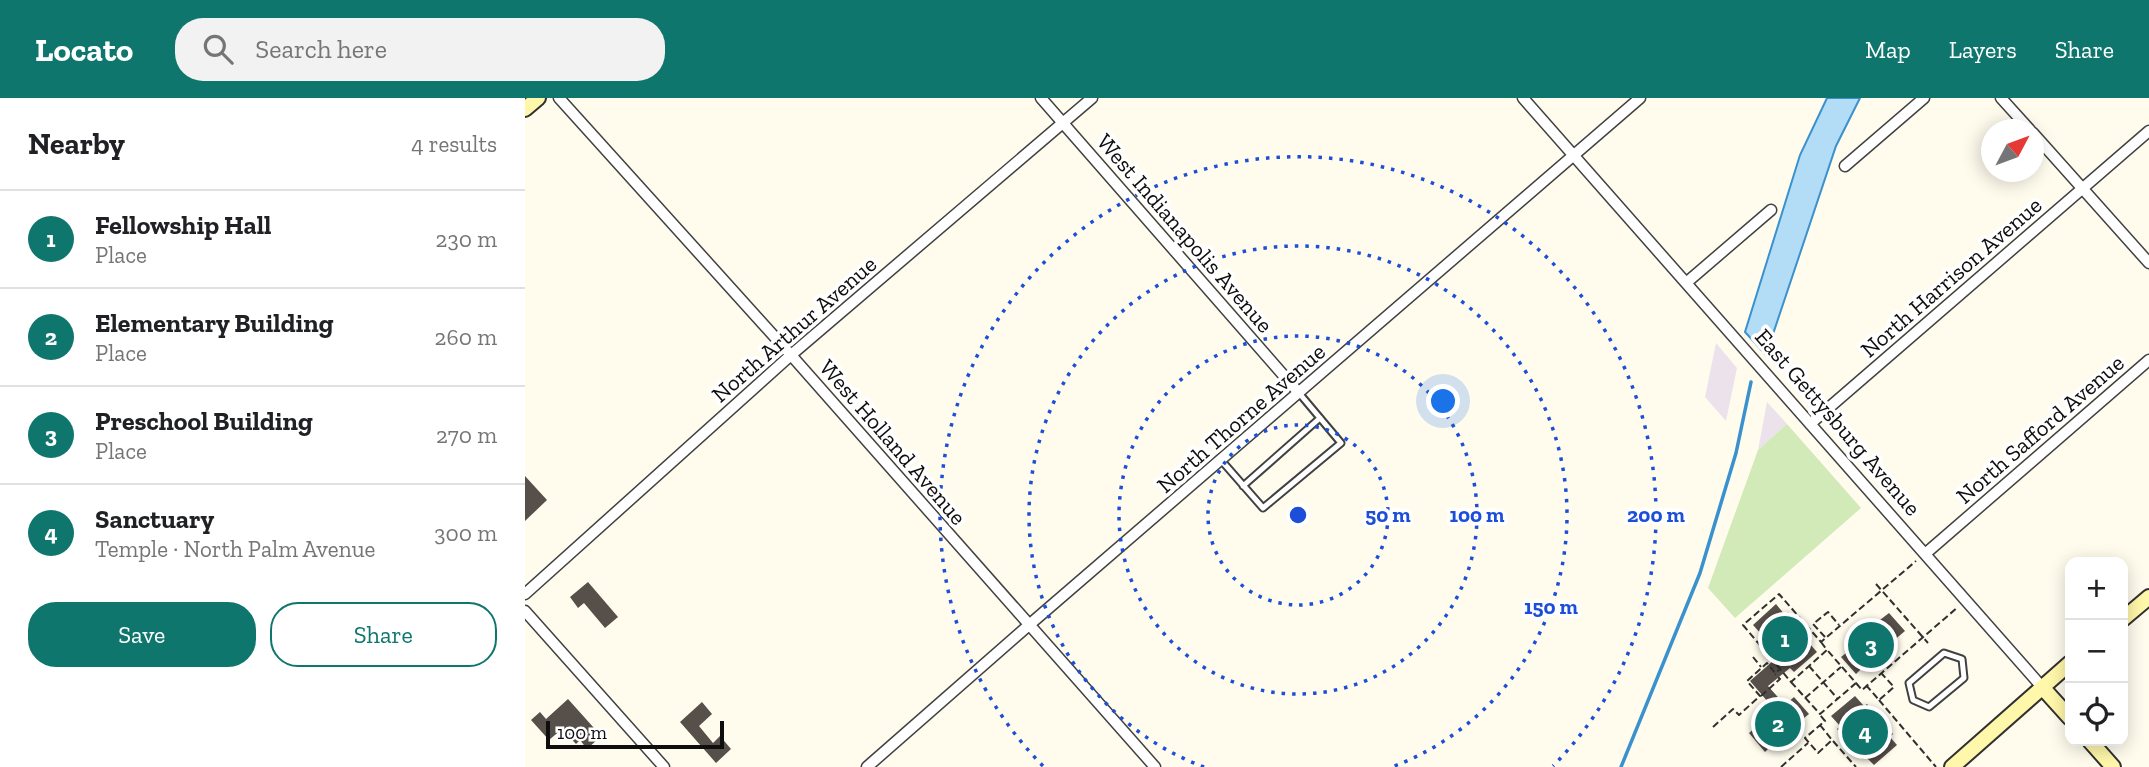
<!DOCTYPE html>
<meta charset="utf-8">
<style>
:root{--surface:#fff;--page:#f2f2f2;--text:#202124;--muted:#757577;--line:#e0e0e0;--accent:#0f766e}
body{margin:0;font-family:"Zilla Slab",serif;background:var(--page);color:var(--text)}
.controls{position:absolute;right:21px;bottom:21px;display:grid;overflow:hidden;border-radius:14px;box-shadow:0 4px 18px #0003}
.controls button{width:63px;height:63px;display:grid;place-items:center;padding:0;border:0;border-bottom:2px solid var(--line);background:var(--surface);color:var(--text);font:35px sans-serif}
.compass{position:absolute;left:1456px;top:21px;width:63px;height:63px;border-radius:50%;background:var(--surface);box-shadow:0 4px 18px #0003;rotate:49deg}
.scale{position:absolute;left:21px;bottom:18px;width:178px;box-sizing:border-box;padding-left:7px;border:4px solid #0e0e0e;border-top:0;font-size:19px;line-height:24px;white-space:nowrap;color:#0e0e0e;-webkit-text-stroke:5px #fff;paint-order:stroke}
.you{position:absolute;left:919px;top:304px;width:24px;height:24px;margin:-18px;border:5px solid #fff;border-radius:50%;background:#1a73e8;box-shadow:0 0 0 10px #1a73e833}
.badge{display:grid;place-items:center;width:46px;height:46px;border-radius:50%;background:var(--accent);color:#fff;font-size:23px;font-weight:700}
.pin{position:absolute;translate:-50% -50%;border:4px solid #fff;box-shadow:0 2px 7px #0006}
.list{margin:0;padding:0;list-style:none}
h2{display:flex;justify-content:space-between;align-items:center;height:91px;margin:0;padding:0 28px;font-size:30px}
h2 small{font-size:23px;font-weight:400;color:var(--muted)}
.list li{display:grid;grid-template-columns:46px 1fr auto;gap:21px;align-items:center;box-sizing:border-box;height:98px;padding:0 28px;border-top:2px solid var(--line)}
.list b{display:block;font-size:26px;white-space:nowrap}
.list p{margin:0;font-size:23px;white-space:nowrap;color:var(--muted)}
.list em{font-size:23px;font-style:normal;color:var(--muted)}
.actions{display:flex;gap:14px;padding:21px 28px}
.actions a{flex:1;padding:16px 0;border:2px solid var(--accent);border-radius:28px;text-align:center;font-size:24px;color:var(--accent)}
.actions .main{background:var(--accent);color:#fff}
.icon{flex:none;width:38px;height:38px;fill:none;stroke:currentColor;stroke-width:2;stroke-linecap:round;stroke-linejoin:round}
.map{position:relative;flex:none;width:1624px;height:669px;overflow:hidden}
header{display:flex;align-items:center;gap:42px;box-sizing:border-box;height:98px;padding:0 35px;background:var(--accent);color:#fff}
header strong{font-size:33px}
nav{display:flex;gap:38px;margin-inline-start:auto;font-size:24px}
.search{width:490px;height:63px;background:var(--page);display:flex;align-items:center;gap:18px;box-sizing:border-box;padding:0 24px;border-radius:28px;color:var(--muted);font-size:26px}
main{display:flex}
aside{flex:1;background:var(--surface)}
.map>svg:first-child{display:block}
.industrial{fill:#ebe2ec}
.green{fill:#d1eab8}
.water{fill:#b3dcf7;stroke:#3991ce;stroke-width:2}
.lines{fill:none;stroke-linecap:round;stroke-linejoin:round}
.stream{stroke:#3991ce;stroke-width:3.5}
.building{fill:#574f4a}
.lane-casing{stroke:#414141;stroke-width:9}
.street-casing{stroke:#414141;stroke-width:13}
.secondary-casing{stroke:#303030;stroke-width:18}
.path{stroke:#303030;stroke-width:2;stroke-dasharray:7 3.5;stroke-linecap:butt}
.lane{stroke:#fff;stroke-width:5}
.street{stroke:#fff;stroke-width:10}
.secondary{stroke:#fff7a9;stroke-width:14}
.ring{fill:none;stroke:#1d4ed8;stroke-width:3.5;stroke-dasharray:3.5 7}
.labels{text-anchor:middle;stroke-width:7;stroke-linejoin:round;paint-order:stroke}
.street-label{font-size:23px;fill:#0e0e0e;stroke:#fff}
.centre{fill:#1d4ed8;stroke:#fff;stroke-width:3.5}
.ring-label{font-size:21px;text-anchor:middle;font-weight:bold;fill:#1d4ed8;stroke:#fff;stroke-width:7;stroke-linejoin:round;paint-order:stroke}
</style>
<header>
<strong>Locato</strong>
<div class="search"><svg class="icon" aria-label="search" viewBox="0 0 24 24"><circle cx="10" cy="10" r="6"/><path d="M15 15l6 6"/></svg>Search here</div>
<nav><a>Map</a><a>Layers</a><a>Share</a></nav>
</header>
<main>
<aside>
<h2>Nearby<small>4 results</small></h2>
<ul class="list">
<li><span class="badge">1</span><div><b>Fellowship Hall</b><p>Place</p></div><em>230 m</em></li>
<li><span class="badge">2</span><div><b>Elementary Building</b><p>Place</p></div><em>260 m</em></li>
<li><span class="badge">3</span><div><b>Preschool Building</b><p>Place</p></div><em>270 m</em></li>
<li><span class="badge">4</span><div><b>Sanctuary</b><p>Temple · North Palm Avenue</p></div><em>300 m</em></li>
</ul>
<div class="actions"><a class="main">Save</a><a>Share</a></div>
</aside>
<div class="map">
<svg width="1624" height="669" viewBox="0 0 1624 669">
<rect width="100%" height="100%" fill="#fffcee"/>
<!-- industrial -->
<path class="industrial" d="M1191,245L1212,270L1201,323L1180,299Z
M1242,304L1262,326L1233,352Z"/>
<!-- green -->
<path class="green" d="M1262,326L1336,410L1210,520L1183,490L1233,352Z"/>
<!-- water -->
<path class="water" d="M1302,0H1335L1311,48L1241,257L1220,234L1275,57Z"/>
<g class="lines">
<!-- stream -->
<path class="stream" d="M1096,669L1175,475L1211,355L1226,284"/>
</g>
<!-- building -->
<path class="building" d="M0,378L22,402L0,423Z
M63,484L93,519L80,530L59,505L53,510L45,499Z
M1251,506L1260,517L1263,514L1269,521L1272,519L1284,534L1282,536L1287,543L1284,545L1292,554L1269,574L1265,570L1243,588L1260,607L1269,599L1284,616L1274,624L1279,629L1275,633L1277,636L1260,650L1258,647L1252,652L1247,647L1240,654L1224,635L1231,629L1227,624L1233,618L1231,615L1243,604L1225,583L1249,562L1237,549L1240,547L1234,539L1237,537L1228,527Z
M1364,515L1380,533L1367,544L1372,549L1366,555L1369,558L1352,572L1349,569L1345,572L1340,567L1331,576L1316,559L1326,551L1320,544L1325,540L1322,537L1339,522L1341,525L1347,520L1351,525Z
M1330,598L1339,608L1342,606L1348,613L1350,610L1364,627L1361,629L1368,636L1365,639L1372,647L1349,667L1341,659L1338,661L1332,654L1330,656L1316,640L1318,638L1312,631L1315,628L1306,618Z
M43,601L69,630L65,633L73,641L62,651L55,642L51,646L37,631L24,642L6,622L15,614L21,621Z
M177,604L187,616L174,628L188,645L195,638L206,651L191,665L155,624Z"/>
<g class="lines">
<defs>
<path id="lane" d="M696,362L738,410L816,345L774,295
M718,388L795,320
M1419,555L1437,561L1439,580L1404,609L1388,602L1384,585Z"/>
<path id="street" d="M34,0L266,257L630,669
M516,0L774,295
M998,0L1517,589
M1476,0L1505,32
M1508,35L1624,165
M1320,68L1399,0
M1161,185L1246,112
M1285,326L1624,33
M1400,456L1624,262
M0,496L266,257L567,0
M0,513L139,669
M342,669L504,527L1115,0"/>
<path id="secondary" d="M0,11L13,0
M1598,521L1624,499
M1517,589L1545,620
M1565,643L1588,669
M1427,669L1545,565"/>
</defs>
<!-- lane casing -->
<use href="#lane" class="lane-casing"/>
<!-- street casing -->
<use href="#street" class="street-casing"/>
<!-- secondary casing -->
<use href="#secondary" class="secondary-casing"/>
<!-- path -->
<path class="path" d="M1351,486L1403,545
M1300,539L1288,526L1303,514L1314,527
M1296,544L1302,552L1266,584L1218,527L1254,496L1296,544L1391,463
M1228,559L1236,569
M1284,568L1312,600
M1266,584L1295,616L1331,585L1303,553
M1331,585L1337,592L1433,509
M1341,587L1354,602L1369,589L1357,576
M1236,598L1255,581L1250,576
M1280,600L1316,569
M1354,602L1411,669
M1295,627L1307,642L1293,655L1280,640L1300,623L1295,617
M1188,629L1208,611L1214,617L1235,598L1222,583L1242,565L1250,575L1254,572
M1308,643L1331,669
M1256,669L1283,645"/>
<!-- lane -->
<use href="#lane" class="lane"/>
<!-- street -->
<use href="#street" class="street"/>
<!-- secondary -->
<use href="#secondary" class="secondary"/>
</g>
<!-- distance rings -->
<g class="ring">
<circle cx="773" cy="417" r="90"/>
<circle cx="773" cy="417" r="179"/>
<path d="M679 669A269 269 0 1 1 867 669"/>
<path d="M518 668A358 358 0 1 1 1028 668"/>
</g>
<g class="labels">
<!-- street labels -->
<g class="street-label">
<text transform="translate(660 135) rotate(49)" y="8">West Indianapolis Avenue</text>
<text transform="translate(1426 179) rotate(-41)" y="8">North Harrison Avenue</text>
<text transform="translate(269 231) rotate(-41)" y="8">North Arthur Avenue</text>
<text transform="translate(716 320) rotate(-41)" y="8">North Thorne Avenue</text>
<text transform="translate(1313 324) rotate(49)" y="8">East Gettysburg Avenue</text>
<text transform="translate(1515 331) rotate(-41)" y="8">North Safford Avenue</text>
<text transform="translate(368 344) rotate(49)" y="8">West Holland Avenue</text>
</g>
</g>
<circle cx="773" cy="417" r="10" class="centre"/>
<g class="ring-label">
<text x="863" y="424">50 m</text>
<text x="952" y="424">100 m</text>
<text x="1131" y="424">200 m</text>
<text x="1026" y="516">150 m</text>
</g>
</svg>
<div class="controls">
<button>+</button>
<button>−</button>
<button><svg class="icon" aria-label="locate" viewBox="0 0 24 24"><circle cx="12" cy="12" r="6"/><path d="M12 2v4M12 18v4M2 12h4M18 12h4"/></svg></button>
</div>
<svg class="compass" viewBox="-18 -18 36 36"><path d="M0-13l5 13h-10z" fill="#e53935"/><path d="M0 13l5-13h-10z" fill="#757577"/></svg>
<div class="scale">100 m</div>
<div class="you"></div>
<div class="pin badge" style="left:1260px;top:541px">1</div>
<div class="pin badge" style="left:1253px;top:626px">2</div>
<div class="pin badge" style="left:1346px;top:547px">3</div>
<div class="pin badge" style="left:1340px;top:634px">4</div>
</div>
</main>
